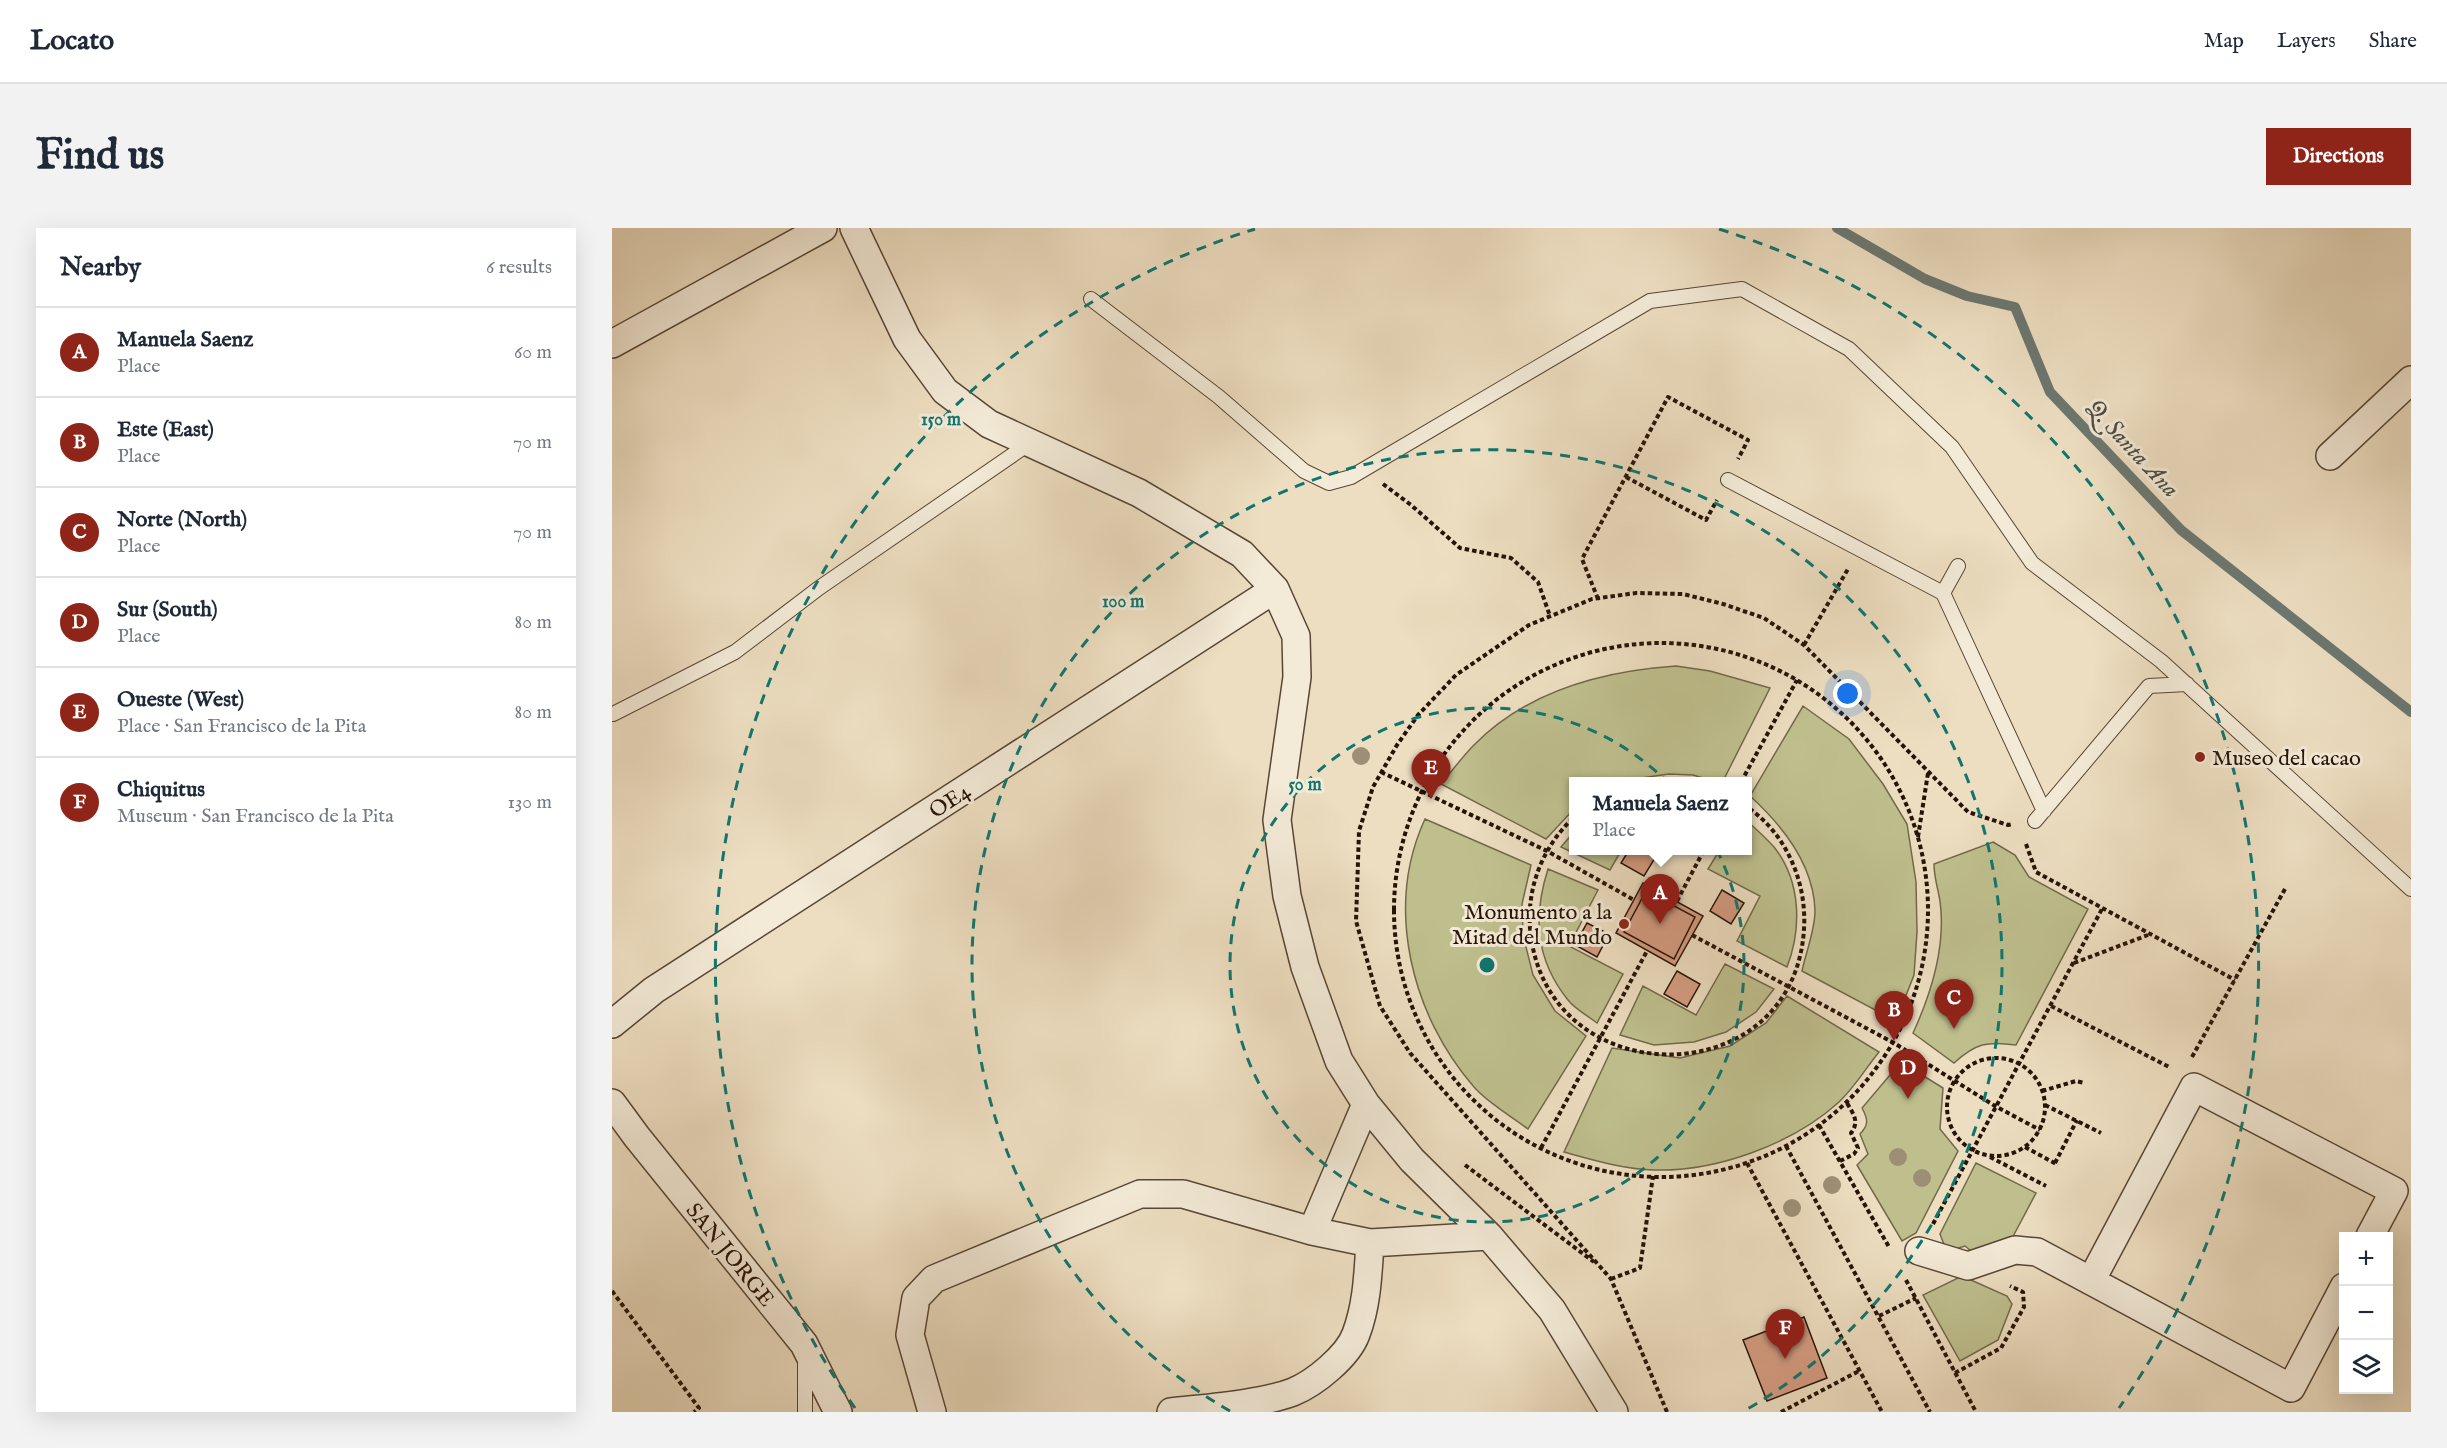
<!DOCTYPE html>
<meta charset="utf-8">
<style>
:root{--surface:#fff;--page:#f2f2f3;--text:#1f2937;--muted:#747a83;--line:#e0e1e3;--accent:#8f2418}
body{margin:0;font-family:"IM FELL English",serif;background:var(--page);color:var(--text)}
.controls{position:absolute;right:18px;bottom:18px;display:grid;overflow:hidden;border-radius:0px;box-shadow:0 6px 24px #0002}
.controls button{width:54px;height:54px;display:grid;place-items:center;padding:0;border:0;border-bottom:2px solid var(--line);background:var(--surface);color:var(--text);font:30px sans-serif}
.you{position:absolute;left:1236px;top:466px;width:21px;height:21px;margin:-15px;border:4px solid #fff;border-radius:50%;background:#1a73e8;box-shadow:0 0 0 9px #1a73e833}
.badge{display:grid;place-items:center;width:39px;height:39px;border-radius:50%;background:var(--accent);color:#fff;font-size:20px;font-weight:700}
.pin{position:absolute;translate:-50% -50px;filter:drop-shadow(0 2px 3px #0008)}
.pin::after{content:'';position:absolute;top:32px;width:21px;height:18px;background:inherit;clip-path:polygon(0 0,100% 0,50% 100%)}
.popup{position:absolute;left:957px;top:549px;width:183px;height:78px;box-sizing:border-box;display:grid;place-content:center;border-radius:0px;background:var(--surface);filter:drop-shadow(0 2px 4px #0005);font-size:20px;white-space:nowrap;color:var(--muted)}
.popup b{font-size:22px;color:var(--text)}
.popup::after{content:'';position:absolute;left:50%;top:100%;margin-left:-12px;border:12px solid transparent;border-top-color:var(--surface)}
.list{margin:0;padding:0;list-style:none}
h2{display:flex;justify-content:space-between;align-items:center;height:78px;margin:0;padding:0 24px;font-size:26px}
h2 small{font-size:20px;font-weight:400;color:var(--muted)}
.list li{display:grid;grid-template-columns:39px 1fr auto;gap:18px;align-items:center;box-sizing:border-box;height:90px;padding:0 24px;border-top:2px solid var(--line)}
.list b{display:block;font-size:22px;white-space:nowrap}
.list p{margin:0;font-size:20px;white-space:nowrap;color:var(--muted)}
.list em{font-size:20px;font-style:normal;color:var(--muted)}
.icon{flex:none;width:33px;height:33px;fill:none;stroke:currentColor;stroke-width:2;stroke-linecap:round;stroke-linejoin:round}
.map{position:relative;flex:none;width:1799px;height:1184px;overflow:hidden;border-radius:0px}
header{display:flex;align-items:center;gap:36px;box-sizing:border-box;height:84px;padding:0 30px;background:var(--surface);border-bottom:2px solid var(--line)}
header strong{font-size:28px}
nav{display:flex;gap:33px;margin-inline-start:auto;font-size:21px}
.intro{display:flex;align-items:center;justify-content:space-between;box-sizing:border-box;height:144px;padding:0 36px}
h1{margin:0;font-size:42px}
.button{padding:15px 27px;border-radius:0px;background:var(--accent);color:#fff;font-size:21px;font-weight:700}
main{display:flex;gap:36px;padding:0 36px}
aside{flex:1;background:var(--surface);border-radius:0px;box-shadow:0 6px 24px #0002}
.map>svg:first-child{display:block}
.green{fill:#bfbf8e;stroke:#72694a;stroke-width:1.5}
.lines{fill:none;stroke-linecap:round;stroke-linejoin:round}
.stream{stroke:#6c7871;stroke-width:10}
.building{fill:#d49b81;stroke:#261307;stroke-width:1.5;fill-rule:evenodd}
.service-casing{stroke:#584636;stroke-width:16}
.minor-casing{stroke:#584636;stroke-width:30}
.path{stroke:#261307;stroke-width:4;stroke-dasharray:4.5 3;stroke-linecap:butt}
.service{stroke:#f3ead7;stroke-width:14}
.minor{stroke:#f3ead7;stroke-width:27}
.tree{fill:#9d8f75}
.ring{fill:none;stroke:#0f766e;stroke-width:3;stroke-dasharray:10 8}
.poi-dot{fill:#8f2418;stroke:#f3ead7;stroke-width:2}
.labels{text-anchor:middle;stroke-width:6;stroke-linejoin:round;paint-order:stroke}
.poi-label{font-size:22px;fill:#261307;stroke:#f3ead7;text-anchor:start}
.street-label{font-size:22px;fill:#261307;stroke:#f3ead7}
.water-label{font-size:24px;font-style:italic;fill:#4f4e45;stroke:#f3ead7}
.centre{fill:#0f766e;stroke:#f3ead7;stroke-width:3}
.ring-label{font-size:18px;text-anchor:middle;font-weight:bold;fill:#0f766e;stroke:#f3ead7;stroke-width:6;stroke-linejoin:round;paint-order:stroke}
</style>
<header>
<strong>Locato</strong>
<nav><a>Map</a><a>Layers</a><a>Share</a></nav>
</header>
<div class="intro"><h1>Find us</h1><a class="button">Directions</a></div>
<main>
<aside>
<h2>Nearby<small>6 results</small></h2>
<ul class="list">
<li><span class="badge">A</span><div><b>Manuela Saenz</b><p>Place</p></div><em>60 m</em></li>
<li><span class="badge">B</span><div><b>Este (East)</b><p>Place</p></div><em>70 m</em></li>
<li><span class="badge">C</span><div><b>Norte (North)</b><p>Place</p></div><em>70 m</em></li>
<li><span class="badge">D</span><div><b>Sur (South)</b><p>Place</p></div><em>80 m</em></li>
<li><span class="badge">E</span><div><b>Oueste (West)</b><p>Place · San Francisco de la Pita</p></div><em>80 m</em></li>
<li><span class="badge">F</span><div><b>Chiquitus</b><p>Museum · San Francisco de la Pita</p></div><em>130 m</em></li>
</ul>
</aside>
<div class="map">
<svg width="1799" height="1184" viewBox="0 0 1799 1184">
<rect width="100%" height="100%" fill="#eddec1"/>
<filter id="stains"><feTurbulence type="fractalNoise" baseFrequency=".00333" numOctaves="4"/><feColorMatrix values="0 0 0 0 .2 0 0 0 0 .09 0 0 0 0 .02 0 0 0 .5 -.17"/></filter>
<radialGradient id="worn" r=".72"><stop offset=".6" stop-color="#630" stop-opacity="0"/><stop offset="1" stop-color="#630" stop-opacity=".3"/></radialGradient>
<!-- green -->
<path class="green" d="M1064,438L1098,443L1158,460L1111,553H1101L1081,547L1057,546L1008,553L961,554V582L934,611L829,556C840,543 850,529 862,517C915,463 991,443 1064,438Z
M1191,478L1237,511L1271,556L1295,596L1304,654L1305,704L1302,747L1284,793L1190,743C1194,724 1203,702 1203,683C1202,637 1171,598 1138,568Z
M813,591L919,637L910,676L911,707L921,747L943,783L974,808L916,901C899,888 876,875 862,859C800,788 772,680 813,591Z
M1135,593C1144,601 1154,610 1162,619C1189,653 1190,700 1175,739L1125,713L1148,668L1096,641L1107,623L1135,622Z
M961,605V622L1009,623L998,642L949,619Z
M1381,614L1403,627L1417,649L1476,681L1404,817C1375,813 1364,815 1342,835L1301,805C1319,766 1334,717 1328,673C1326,661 1322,649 1322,636Z
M936,641L986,662L957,718L1011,746L985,795C976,788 963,781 956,772C923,731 921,688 936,641Z
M1113,736L1162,761L1144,784L1114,804L1082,814L1042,817L1008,807L1031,758L1084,787Z
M1175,768L1267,824C1254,840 1242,860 1227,874C1181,916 1104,944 1042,942C1011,941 981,932 952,924L1000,820L1068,830L1118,818L1154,795Z
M1289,834L1331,860L1328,901L1346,923L1304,1005L1290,1013L1245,937L1256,926L1248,906C1257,897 1256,891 1250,880Z
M1364,935L1424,965L1397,1016L1364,1027L1353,1018L1343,1021L1333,1019L1328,1006Z
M1350,1048L1395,1068L1400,1076L1386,1112L1348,1133L1311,1067Z"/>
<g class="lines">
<!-- stream -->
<path class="stream" d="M1225,0L1313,51L1355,68L1403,79L1438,164L1569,302L1799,484"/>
</g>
<!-- building -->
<path class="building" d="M1017,622H1041L1046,625L1032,648L1009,635Z
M1031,655L1091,688L1063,738L1004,705ZM1034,663L1083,689L1062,731L1012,704Z
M1110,662L1132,675L1119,696L1098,683Z
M1034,663L1083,689L1062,731L1012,704Z
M975,695L997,706L985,729L963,717Z
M1065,743L1088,756L1075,779L1052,766Z
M1192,1089L1215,1150L1155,1173L1131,1112Z"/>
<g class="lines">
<defs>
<path id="service" d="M479,71L607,169L692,243L717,255L739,249L1038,73L1130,61L1237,121L1340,219L1420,335L1549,433L1799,661
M1116,252L1331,365L1432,583
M1331,365L1346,338
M1,486L123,424L207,360L418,215
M1423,593L1537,458L1575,456
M193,1184V1131"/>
<path id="minor" d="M242,0L295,111L333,163L377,196L527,265L630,326L663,361L684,408L685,449L665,592L675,668L693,739L727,833L754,876L800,932L877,1008L940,1082L1002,1184
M0,116L211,0
M1718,228L1799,152
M0,796L42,762L663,361
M0,875L25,909L192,1116L226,1184
M700,1003L754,876
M1307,1023L1356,1038L1403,1022L1425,1024L1679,1160L1732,1059
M1479,1053L1582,859L1782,963L1758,1008
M320,1184L298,1107L304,1070L322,1051L528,966H571L700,1003L758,1015
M559,1184C593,1180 650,1176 681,1164C703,1155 736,1128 744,1106C755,1077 756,1046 758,1015L877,1008"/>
</defs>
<!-- service casing -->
<use href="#service" class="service-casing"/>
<!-- minor casing -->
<use href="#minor" class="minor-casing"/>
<!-- path -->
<path class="path" d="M1014,249L1094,292L1105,272
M771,256L799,277L848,320L899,330L926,354L938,388
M986,371L970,331L1056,169L1136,212L1126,231
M782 682a267 267 0 1 1 534 0a267 267 0 1 1-534 0Z
M1192,417L1236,341
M769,544L935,623L1022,672
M1047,554H1060
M1129,554L1185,452
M961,590C931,619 915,658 918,700C932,868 1182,869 1192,701C1195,654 1174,605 1135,579
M1306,609L1316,545
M1414,616L1424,644L1623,752
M1065,673L1092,622
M1080,707L1282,815L1383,878L1428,902
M1462,735L1536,707
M1439,778L1559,840
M1580,829L1673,661
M1335 879a49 49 0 1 1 98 0a49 49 0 1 1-98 0Z
M1430,863L1464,853L1473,855
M1433,877L1489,905
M1207,897L1277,1019
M1174,918L1318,1184
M1413,919L1446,937
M929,920L1035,723
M1378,929L1434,958
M1228,933L1242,926L1246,920L1239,905C1248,893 1241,886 1235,875
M1135,935L1270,1184
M1443,935L1465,892
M853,937L982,1034
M1321,996L1490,681
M999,1051L1028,1040L1041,948
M1294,1052L1364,1184
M0,1063L87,1180L82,1184
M1267,1088L1304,1070
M1343,1145L1389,1120L1412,1079L1411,1064L1398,1058
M1055,1184L999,1051L798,825L768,778L744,693L747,603L761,559L785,517L806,487L844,447L917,397L980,371L1024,365L1071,366L1111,376L1152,390L1192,417L1356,584L1396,597L1401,596
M1169,1184L1247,1143"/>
<!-- service -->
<use href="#service" class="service"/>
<!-- minor -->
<use href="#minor" class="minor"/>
</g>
<!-- trees -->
<g class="tree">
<circle cx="749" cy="528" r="9"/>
<circle cx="1286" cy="929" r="9"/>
<circle cx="1310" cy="950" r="9"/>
<circle cx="1220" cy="957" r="9"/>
<circle cx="1180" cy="980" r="9"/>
</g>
<!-- distance rings -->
<g class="ring">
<circle cx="875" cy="737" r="257"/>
<path d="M618 1183A515 515 0 1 1 1132 1183"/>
<path d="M243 1180A772 772 0 0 1 643 1M1107 1A772 772 0 0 1 1507 1180"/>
</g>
<!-- markers -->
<g class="poi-dot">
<circle cx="1588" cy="529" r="6"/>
<circle cx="1012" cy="696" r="6"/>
</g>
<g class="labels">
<!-- poi labels -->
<g class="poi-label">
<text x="1600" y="537">Museo del cacao</text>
<text x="1000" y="691" text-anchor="end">Monumento a la<tspan x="1000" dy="25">Mitad del Mundo</tspan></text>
</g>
<!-- street labels -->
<g class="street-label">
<text transform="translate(337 572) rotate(-33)" y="8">OE4</text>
<text transform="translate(119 1026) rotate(51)" y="8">SAN JORGE</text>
</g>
<!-- water labels -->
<g class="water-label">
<text transform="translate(1521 220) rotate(47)" y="8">Q. Santa Ana</text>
</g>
</g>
<circle cx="875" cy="737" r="9" class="centre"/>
<g class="ring-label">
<text x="329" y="197">150 m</text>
<text x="511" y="379">100 m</text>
<text x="693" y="562">50 m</text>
</g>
<rect width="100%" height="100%" filter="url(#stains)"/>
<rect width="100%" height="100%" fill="url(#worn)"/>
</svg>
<div class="controls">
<button>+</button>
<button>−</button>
<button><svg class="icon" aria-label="layers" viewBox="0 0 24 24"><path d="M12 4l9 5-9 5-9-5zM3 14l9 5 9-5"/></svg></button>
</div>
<div class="you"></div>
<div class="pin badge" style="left:1048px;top:696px">A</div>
<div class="popup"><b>Manuela Saenz</b>Place</div>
<div class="pin badge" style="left:1282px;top:813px">B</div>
<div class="pin badge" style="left:1342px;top:801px">C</div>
<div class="pin badge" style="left:1296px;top:871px">D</div>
<div class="pin badge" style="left:819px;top:571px">E</div>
<div class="pin badge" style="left:1173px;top:1131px">F</div>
</div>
</main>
